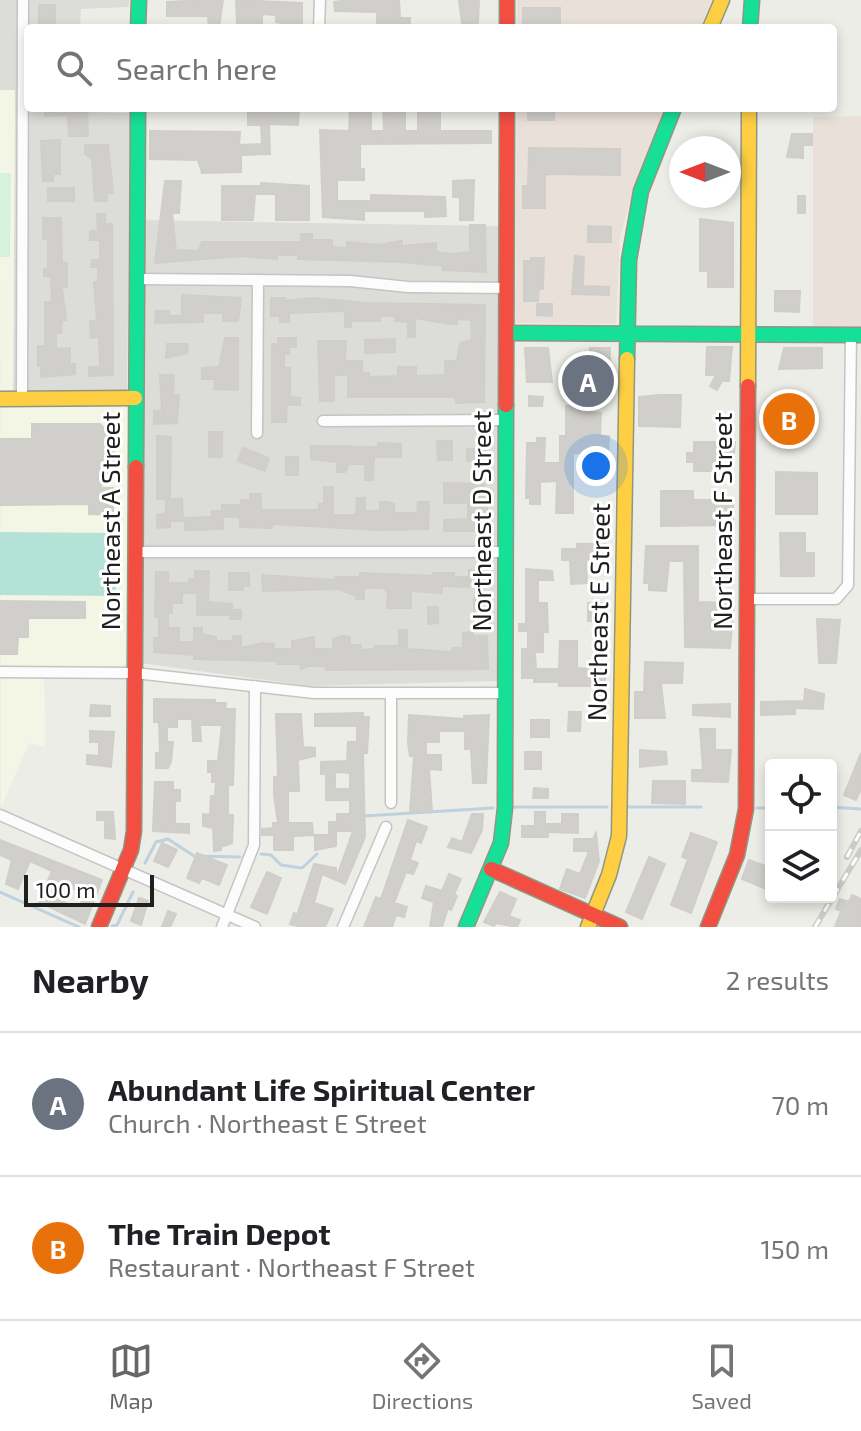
<!DOCTYPE html>
<meta charset="utf-8">
<style>
:root{--surface:#fff;--page:#f2f2f2;--text:#202124;--muted:#757577;--line:#e0e0e0;--accent:#676765}
body{margin:0;font-family:"Exo 2",sans-serif;background:var(--page);color:var(--text)}
.controls{position:absolute;right:24px;bottom:24px;display:grid;overflow:hidden;border-radius:8px;box-shadow:0 4px 12px #0003}
.controls button{width:72px;height:72px;display:grid;place-items:center;padding:0;border:0;border-bottom:2px solid var(--line);background:var(--surface);color:var(--text);font:40px sans-serif}
.compass{position:absolute;left:669px;top:136px;width:72px;height:72px;border-radius:50%;background:var(--surface);box-shadow:0 4px 12px #0003;rotate:270deg}
.scale{position:absolute;left:24px;bottom:20px;width:130px;box-sizing:border-box;padding-left:8px;border:4px solid #1f1f1f;border-top:0;font-size:22px;line-height:28px;white-space:nowrap;color:#1f1f1f;-webkit-text-stroke:6px #fff;paint-order:stroke}
.you{position:absolute;left:596px;top:466px;width:28px;height:28px;margin:-20px;border:6px solid #fff;border-radius:50%;background:#1a73e8;box-shadow:0 0 0 12px #1a73e833}
.badge{display:grid;place-items:center;width:52px;height:52px;border-radius:50%;background:var(--accent);color:#fff;font-size:26px;font-weight:700}
.pin{position:absolute;translate:-50% -50%;border:4px solid #fff;box-shadow:0 2px 8px #0006}
.list{margin:0;padding:0;list-style:none}
h2{display:flex;justify-content:space-between;align-items:center;height:104px;margin:0;padding:0 32px;font-size:34px}
h2 small{font-size:26px;font-weight:400;color:var(--muted)}
.list li{display:grid;grid-template-columns:52px 1fr auto;gap:24px;align-items:center;box-sizing:border-box;height:144px;padding:0 32px;border-top:2px solid var(--line)}
.list b{display:block;font-size:30px;white-space:nowrap}
.list p{margin:0;font-size:26px;white-space:nowrap;color:var(--muted)}
.list em{font-size:26px;font-style:normal;color:var(--muted)}
.icon{flex:none;width:44px;height:44px;fill:none;stroke:currentColor;stroke-width:2;stroke-linecap:round;stroke-linejoin:round}
.map{position:relative;flex:none;width:861px;height:927px;overflow:hidden}
.search{position:absolute;background:var(--surface);box-shadow:0 4px 12px #0003;left:24px;right:24px;top:24px;height:88px;display:flex;align-items:center;gap:20px;box-sizing:border-box;padding:0 28px;border-radius:8px;color:var(--muted);font-size:30px}
.sheet{height:392px;background:var(--surface)}
nav{display:flex;justify-content:space-around;align-items:center;box-sizing:border-box;height:112px;border-top:2px solid var(--line);background:var(--surface);font-size:22px;color:var(--muted)}
nav a{display:grid;justify-items:center;gap:4px}
nav .on{color:var(--accent)}
.map>svg:first-child{display:block}
.residential{fill:#dcdcd9}
.commercial{fill:#eae0da}
.education{fill:#f3f6e4}
.park{fill:#d7f2dc}
.pitch{fill:#b5e2d7}
.lines{fill:none;stroke-linecap:round;stroke-linejoin:round}
.stream{stroke:#bdd1de;stroke-width:3}
.building{fill:#d0cfcb;stroke:#d0cec9;stroke-width:2;fill-rule:evenodd}
.street-casing{stroke:#c4c4c2;stroke-width:13}
.fast-casing{stroke:#919681;stroke-width:17}
.slow-casing{stroke:#919681;stroke-width:17}
.jam-casing{stroke:#919681;stroke-width:17}
.street{stroke:#fcfcfc;stroke-width:10}
.fast{stroke:#16e098;stroke-width:14}
.slow{stroke:#ffcf43;stroke-width:14}
.jam{stroke:#f24e42;stroke-width:14}
.rail-casing{stroke:#cbcbca;stroke-width:6}
.rail{stroke:#fff;stroke-width:3;stroke-dasharray:9;stroke-linecap:butt}
.labels{text-anchor:middle;stroke-width:6;stroke-linejoin:round;paint-order:stroke}
.street-label{font-size:26px;fill:#1f1f1f;stroke:#fff}
</style>
<div class="map">
<svg width="861" height="927" viewBox="0 0 861 927">
<rect width="100%" height="100%" fill="#edede8"/>
<!-- residential -->
<path class="residential" d="M0,0H129V7L81,9L80,28H28V108H92V112L130,113L127,407L125,404L13,405L15,91L0,90Z
M141,220L499,226V681L309,686L141,663Z"/>
<!-- commercial -->
<path class="commercial" d="M517,0H712L700,28H517Z
M517,108H667L636,181L620,237L616,324L515,323Z
M861,116V330H813V117Z"/>
<!-- education -->
<path class="education" d="M0,90H15L13,404H125L127,411L126,663L123,666H44L45,747L29,743L1,807Z"/>
<!-- park -->
<path class="park" d="M0,173H11L10,257H0Z"/>
<!-- pitch -->
<path class="pitch" d="M0,532L116,533V596L0,595Z"/>
<g class="lines">
<!-- stream -->
<path class="stream" d="M514,807H607
M627,807H701
M831,807L861,809
M757,808H771
M364,816L493,808
M261,854L271,855L281,865L302,868L317,854
M145,863L156,842L168,839L194,856L240,857
M0,892L79,927
M112,926L117,925L133,892"/>
</g>
<!-- building -->
<path class="building" d="M208,0H223L219,28H209L208,16H167V2Z
M236,0L302,3V27L276,22V15L262,14V28L237,24Z
M346,0H399L400,18H410V28H377V12L335,11L334,2Z
M459,0H479L478,23H462Z
M39,5H55V28H39Z
M523,8H560V28H523Z
M45,108H87L88,136H69L68,115L45,116Z
M280,108H299L298,125L269,124L270,154L241,155V172L202,173L198,160L150,159V131L240,132L239,145L262,144L261,125H248V111H280Z
M383,108H405V131H418V108H440V131H491V143L360,144V169H364V180H337V201H371V195L445,197L446,216L425,217V211H364V220L323,217L320,130L349,131L350,110L371,111V131H384Z
M528,108H554V120H528Z
M792,134H812V145H803V158L787,157Z
M60,140V174H53V181H43L41,141Z
M85,145H108L113,193H107V201H95L92,159L85,154Z
M529,148L620,149V175L545,174V208H523V186H528Z
M474,180L473,220H460V197H453V181Z
M165,181H181L179,213H172L176,250L198,251L202,242H301V234H312V240H332V247L347,248V242L379,245L402,241V246L436,243V252L454,254L470,252V225H485L486,272L443,270V266L401,262L298,259V255H277V259L243,256L155,263Z
M261,183L309,186V220H276V194H255L253,220H222V186H261Z
M48,188H74V201H48Z
M798,196H805V213H798Z
M97,214H105V224H112L113,375L89,376V367H100L99,337L91,338L90,321H97L94,282H98V267H91L92,260H100V240H90V231H98Z
M43,218H61L62,263H67V287H62L66,320H62L61,333H56V349L70,348V364H75V374L41,377V366H38V346H45V302H52L51,276H44V269H48V239H43Z
M700,219L733,223V287H708V271H700Z
M588,226L611,227V242H588Z
M575,256L584,257L583,286L609,287V295L572,294Z
M531,258H544L543,289H539L538,301H524V261H531Z
M775,291H800L799,312L775,311Z
M182,295L241,298L238,321H223V313H203V322L155,323L156,311H169V316H182Z
M271,298H285V301L312,298L367,303L485,305L484,402L456,403L455,397H348V375H334V401H320L318,341H346L345,361H362V373H369V377L398,376V367H416V376L445,375V361H457L460,343L472,340L471,320L457,319V324H449L415,318V337H408V322L395,321L396,316H380V321H351V327H345V311L314,312L289,313V322H280V316H271Z
M537,304H552V316L537,315Z
M225,338H238V390L214,389L215,379H202V368L219,367Z
M278,338H296V347H289V354H284V368H290V397L300,398V405H287L286,422H272V344H278Z
M395,339V352L365,353V340Z
M167,344H188L187,353L166,358Z
M707,347H732L729,381H722L717,390L710,386L716,375H706Z
M525,348H548L552,382H527Z
M590,348H610L609,397H589Z
M784,348H822V368L779,369Z
M160,375H174L173,395H179L177,423L154,424V411H162Z
M660,395H681L680,427L639,426V397Z
M529,396L543,397L542,406H529Z
M566,406H581V412L601,413L600,436H609L608,454L573,453V513H556L557,481L540,482V504H530V498H526L527,443H537V438H545L544,463H560V436H566Z
M774,411H804V430L774,427Z
M32,424H100L114,438V473L99,488H113V515L89,514V504L0,505V439H32Z
M209,432H222V457H209Z
M157,436L171,437L170,499H182L183,521H170V527L157,528V515L166,514V499H157Z
M437,441H452V460H438Z
M694,442H735L734,454H715V471H694V462H687V453H694Z
M378,443L401,444V457H374L373,480H365V464H349L345,472H337V462L311,459V446L378,447Z
M243,448L269,458L265,471L238,461Z
M467,449H485L487,461H467Z
M286,457H298V475H286Z
M776,472L817,473V514H776Z
M444,483L484,484L488,518L479,517V531H444V520L468,519V503H444Z
M324,487H333V515H356L357,498H365V511H380V502H387L394,504V513H417L418,502H429L428,529L379,530L272,524V528L240,527V517H223V529L185,530V518L212,517V511H222V505H241V500H250V494H261V510H319V504H324Z
M661,491H693V500H733V525L661,526Z
M780,533H805V553H814V576H781Z
M577,544H606V560H586L587,583L571,584L570,560H562V549H577Z
M646,546H698V602L734,603L730,648L685,647L684,561H669L666,591L649,590V583H644Z
M526,569L552,571L553,580H538V603H547L548,632H543V652H535L536,669H559L560,641H577V668L605,669V686H559V682H534V678H522V649H528V631H519V624H526Z
M469,570L487,571V582H469Z
M195,571H209L208,602L232,604V610H241V619H230L231,615H197V593H182V603H172V613H168V628H179V642H194V628H202V634L216,637V641H233V636H241V648L262,643L274,644V649H292V641L314,637V649H333V639L342,636L350,637V645H361V650L375,649V646H399V630H407V649L452,652V648H463V633L473,632V636H487L488,669L326,670V666H308L301,669V664H277V661L194,659V655L154,652V638H159V617H155L156,572H168V583H189V579H195Z
M229,573H249V586H243V590H229Z
M360,573L433,576V573H454V577H469V587L442,586V593L411,591V608H387L388,592L383,588H364V599H356V596L339,589L263,591L262,575L335,580V577H360Z
M474,598H486L485,621H474Z
M0,601L85,602V618H28V637H18L17,654H0Z
M588,603H604L599,621H588Z
M428,607H438V623L428,624Z
M817,619L840,620L836,663H819Z
M645,662L683,663L682,683H661L665,718H635V692H644Z
M805,689L824,694L823,709L795,708V714L761,715V702L804,701Z
M154,699L215,700V703H226L225,709H235L233,785H228V815H233L232,843L221,847V850L214,851L213,828L203,826V814L210,815L211,796H215L216,782H212V772H208V761H218L222,725H200L201,741H193L192,719H177V727H167V742H173L171,762L168,768H156V753H160L159,722H154Z
M730,704V717L693,715V705Z
M91,705L110,706V716H90Z
M569,712H581L580,731H568Z
M363,713V717H369L367,753H363L365,837L345,884L322,874L314,903L333,909L325,927H301L290,924L294,913L297,915L314,864L336,868V879L353,831H336V846L315,850V835H329V822H337V814H350V800H326V774H321V762L347,761L348,742H357V726H315V714ZM335,772L350,773V789H335Z
M276,714H301L303,747L315,748V756L298,760L299,791H288V823H312L313,835L293,836V850H274V835H262V829L273,828V823H278L274,795V777H278Z
M409,715L464,719V716L489,715L486,783H473L471,749H465V731H439V742H426V755H441V770L429,769L432,811L410,812L414,756H410L408,743Z
M531,720H549V737H531Z
M700,729H715V750H731L728,782L692,781V770H703Z
M90,731L114,732L111,767L87,764V755L99,756V742H90Z
M640,750L666,752L667,764L640,767Z
M525,752H541V769H525Z
M861,753V789L856,800L844,795Z
M653,781H685V804L652,803Z
M155,782H173V790H180V801H175V824H189V833L153,831Z
M534,788L548,789V798H533Z
M97,812H113L115,839L105,838V820H97Z
M535,812H545V824H562V814H578V833L548,832V837H522V826H535Z
M472,814H483L482,830L471,853L448,847L452,838L462,842Z
M408,820L427,827L421,843L416,841L410,860L418,863L413,874L406,872L394,903L407,907L404,917L396,915L392,927H364L376,897L381,899Z
M596,833L599,861L585,898L560,889L567,869L580,874L589,851H574V839H593Z
M691,833L717,842L691,913L671,905L688,859L682,857Z
M0,840L102,880L85,924L39,902L52,871L30,861L18,889L6,884L12,860L0,855ZM64,885L85,894L79,908L58,900Z
M162,843L177,850L168,867L154,861Z
M197,853L227,865L219,885L202,878L199,883L187,878Z
M649,857L665,864L642,919L626,912Z
M749,860L771,868V891L742,879Z
M267,872L281,878L267,914L251,907Z
M449,874L461,879L454,894L457,896L451,910L448,908L442,927H430L434,902L422,898L426,886L442,891Z
M500,892L516,899L509,916L520,920L517,927L496,923L494,926L484,922Z
M852,895L861,899V927H835L841,911L836,909L840,899L849,902Z
M139,898L148,901L141,925L131,921Z
M168,911L176,914L170,927H162Z"/>
<g class="lines">
<defs>
<path id="street" d="M319,28L320,0
M137,279L350,281L408,287L507,288
M22,399L23,0
M323,421L506,420
M257,433L258,280
M134,552H506
M747,599H836L848,585L851,335
M0,672L135,673L314,693H506
M391,803V693
M0,815L255,927
M222,927L254,845L255,686
M343,927L386,827"/>
<path id="fast" d="M138,28L139,0
M750,28L752,0
M507,333L861,335
M627,359L629,260L641,191L674,108
M136,467L138,108
M466,927L501,843L505,808L506,405"/>
<path id="slow" d="M710,28L722,0
M748,386L749,108
M0,399L135,398
M588,927L609,875L619,836L627,359"/>
<path id="jam" d="M507,0V28
M506,405L507,108
M491,869L620,927
M99,927L131,850L134,831L136,467
M708,927L737,855L746,809L748,386"/>
</defs>
<!-- street casing -->
<use href="#street" class="street-casing"/>
<!-- fast casing -->
<use href="#fast" class="fast-casing"/>
<!-- slow casing -->
<use href="#slow" class="slow-casing"/>
<!-- jam casing -->
<use href="#jam" class="jam-casing"/>
<!-- street -->
<use href="#street" class="street"/>
<!-- fast -->
<use href="#fast" class="fast"/>
<!-- slow -->
<use href="#slow" class="slow"/>
<!-- jam -->
<use href="#jam" class="jam"/>
<defs>
<path id="rail" d="M847,857L861,831
M815,927L861,850"/>
</defs>
<!-- rail casing -->
<use href="#rail" class="rail-casing"/>
<!-- rail -->
<use href="#rail" class="rail"/>
</g>
<g class="labels">
<!-- street labels -->
<g class="street-label">
<text transform="translate(111 521) rotate(-90)" y="9">Northeast A Street</text>
<text transform="translate(482 521) rotate(-90)" y="9">Northeast D Street</text>
<text transform="translate(723 521) rotate(-90)" y="9">Northeast F Street</text>
<text transform="translate(599 612) rotate(-89)" y="9">Northeast E Street</text>
</g>
</g>
</svg>
<div class="controls">
<button><svg class="icon" aria-label="locate" viewBox="0 0 24 24"><circle cx="12" cy="12" r="6"/><path d="M12 2v4M12 18v4M2 12h4M18 12h4"/></svg></button>
<button><svg class="icon" aria-label="layers" viewBox="0 0 24 24"><path d="M12 4l9 5-9 5-9-5zM3 14l9 5 9-5"/></svg></button>
</div>
<svg class="compass" viewBox="-18 -18 36 36"><path d="M0-13l5 13h-10z" fill="#e53935"/><path d="M0 13l5-13h-10z" fill="#757577"/></svg>
<div class="scale">100 m</div>
<div class="you"></div>
<div class="pin badge" style="left:588px;top:381px;background:#6b7280">A</div>
<div class="pin badge" style="left:789px;top:419px;background:#e8710a">B</div>
<div class="search"><svg class="icon" aria-label="search" viewBox="0 0 24 24"><circle cx="10" cy="10" r="6"/><path d="M15 15l6 6"/></svg>Search here</div>
</div>
<section class="sheet">
<h2>Nearby<small>2 results</small></h2>
<ul class="list">
<li><span class="badge" style="background:#6b7280">A</span><div><b>Abundant Life Spiritual Center</b><p>Church · Northeast E Street</p></div><em>70 m</em></li>
<li><span class="badge" style="background:#e8710a">B</span><div><b>The Train Depot</b><p>Restaurant · Northeast F Street</p></div><em>150 m</em></li>
</ul>
</section>
<nav>
<a class="on"><svg class="icon" aria-label="map" viewBox="0 0 24 24"><path d="M3 6l6-2 6 2 6-2v14l-6 2-6-2-6 2zM9 4v14M15 6v14"/></svg>Map</a>
<a><svg class="icon" aria-label="directions" viewBox="0 0 24 24"><path d="M12 3l9 9-9 9-9-9zM9 14v-3h6M13 9l2 2-2 2"/></svg>Directions</a>
<a><svg class="icon" aria-label="saved" viewBox="0 0 24 24"><path d="M7 4h10v16l-5-4-5 4z"/></svg>Saved</a>
</nav>
